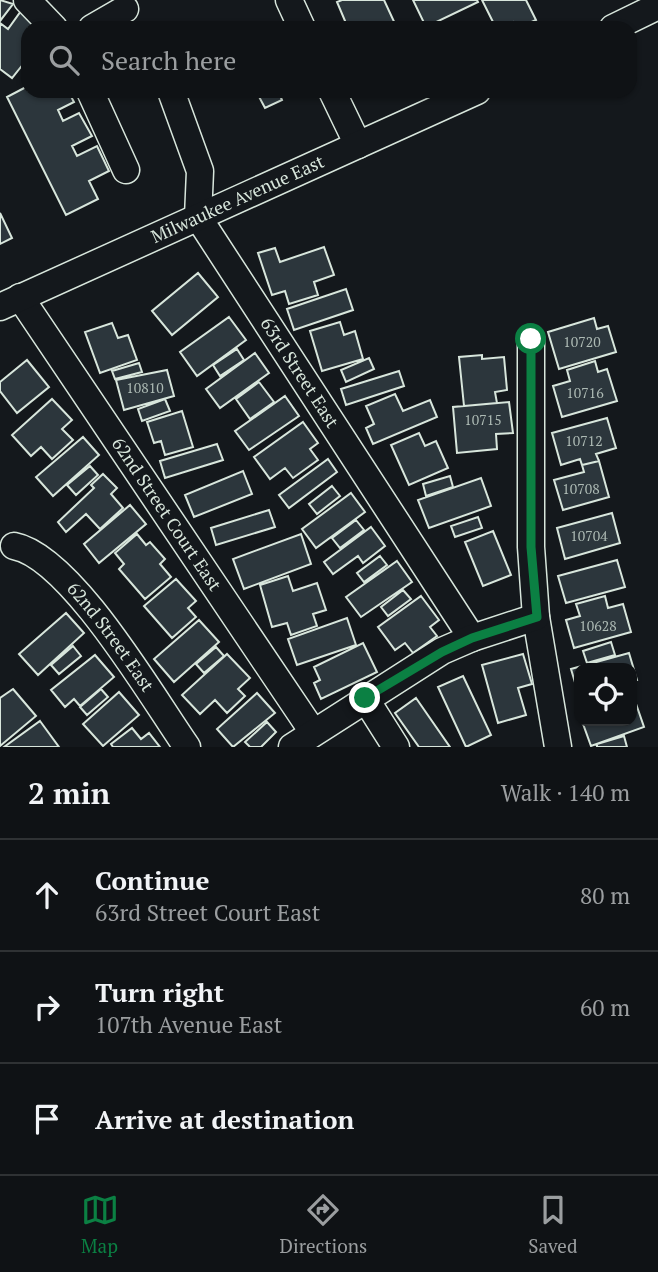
<!DOCTYPE html>
<meta charset="utf-8">
<style>
:root{--surface:#0f1215;--page:#1d2022;--text:#f1f3f6;--muted:#9b9ea0;--line:#2f3234;--accent:#0b8043}
body{margin:0;font-family:"PT Serif",serif;background:var(--page);color:var(--text)}
.controls{position:absolute;right:21px;bottom:21px;display:grid;overflow:hidden;border-radius:14px;box-shadow:0 2px 5px #0004}
.controls button{width:63px;height:63px;display:grid;place-items:center;padding:0;border:0;border-bottom:2px solid var(--line);background:var(--surface);color:var(--text);font:35px sans-serif}
.stop{position:absolute;width:21px;height:21px;margin:-16px;border:5px solid #0b8043;border-radius:50%;background:#fff}
.stop.end{background:#0b8043;border-color:#fff;box-shadow:0 2px 7px #0008}
.list{margin:0;padding:0;list-style:none}
h2{display:flex;justify-content:space-between;align-items:center;height:91px;margin:0;padding:0 28px;font-size:30px}
h2 small{font-size:23px;font-weight:400;color:var(--muted)}
.list li{display:grid;grid-template-columns:46px 1fr auto;gap:21px;align-items:center;box-sizing:border-box;height:112px;padding:0 28px;border-top:2px solid var(--line)}
.list b{display:block;font-size:26px;white-space:nowrap}
.list p{margin:0;font-size:23px;white-space:nowrap;color:var(--muted)}
.list em{font-size:23px;font-style:normal;color:var(--muted)}
.icon{flex:none;width:38px;height:38px;fill:none;stroke:currentColor;stroke-width:2;stroke-linecap:round;stroke-linejoin:round}
.map{position:relative;flex:none;width:658px;height:747px;overflow:hidden}
.search{position:absolute;background:var(--surface);box-shadow:0 2px 5px #0004;left:21px;right:21px;top:21px;height:77px;display:flex;align-items:center;gap:18px;box-sizing:border-box;padding:0 24px;border-radius:21px;color:var(--muted);font-size:26px}
.sheet{height:427px;background:var(--surface)}
nav{display:flex;justify-content:space-around;align-items:center;box-sizing:border-box;height:98px;border-top:2px solid var(--line);background:var(--surface);font-size:19px;color:var(--muted)}
nav a{display:grid;justify-items:center;gap:4px}
nav .on{color:var(--accent)}
.map>svg:first-child{display:block}
.building{fill:#2c363c;stroke:#d8e6dc;stroke-width:2}
.lines{fill:none;stroke-linecap:round;stroke-linejoin:round}
.minor-casing{stroke:#d8e6dc;stroke-width:29}
.minor{stroke:#14181c;stroke-width:26}
.route{stroke:#0b8043;stroke-width:9}
.labels{text-anchor:middle;stroke-width:5;stroke-linejoin:round;paint-order:stroke}
.number-label{font-size:14px;fill:#adbab4}
.street-label{font-size:18px;fill:#d8e6dc;stroke:#14181c}
</style>
<div class="map">
<svg width="658" height="747" viewBox="0 0 658 747">
<rect width="100%" height="100%" fill="#14181c"/>
<!-- building -->
<path class="building" d="M0,0L13,4L0,21Z
M342,0H384L397,28H348L337,2Z
M413,0H477L478,2L426,27Z
M482,0H526L536,20L518,28L513,22L496,28Z
M21,11L42,28H28V58L12,78L0,69V23L8,29Z
M28,86V91H68L74,102L58,110L63,121L79,113L92,136L72,146L77,156L97,146L109,171L89,181L98,199L66,215L7,97Z
M256,91H283L279,93L282,100L265,108Z
M0,213L12,238L0,244Z
M324,247L334,275L314,282L318,295L289,304L285,291L272,295L258,253L275,248L280,262Z
M198,273L218,297L172,335L152,311Z
M346,289L353,310L294,330L287,309Z
M229,317L246,340L197,376L180,352Z
M594,318L597,329L608,326L616,352L559,369L548,332Z
M340,322L344,335L355,331L363,359L322,371L310,331Z
M112,323L118,338L128,335L137,360L100,373L85,332Z
M237,349L244,360L220,376L213,365Z
M255,353L269,373L220,408L206,389Z
M482,355V359L504,357L507,390L495,392L497,403L464,406L459,357Z
M369,358L374,369L346,382L341,370Z
M27,360L49,387L17,413L0,391V382Z
M595,361L598,372L607,369L617,401L562,417L553,386L570,381L567,370Z
M139,363L142,372L115,379L112,371Z
M167,370L174,396L124,410L116,380Z
M399,371L404,386L346,405L341,389Z
M259,382L274,402L250,419L236,399Z
M395,394L403,411L430,400L437,417L373,444L366,428L374,424L366,406Z
M285,396L299,416L249,450L235,431Z
M52,399L72,420L62,429L73,440L52,459L41,447L31,456L12,435Z
M165,399L170,411L142,421L138,409Z
M509,402L513,433L496,434L497,449L457,453L453,407Z
M182,411L193,447L165,455L161,441L154,443L147,422Z
M607,418L616,448L596,454L599,461L582,465L580,459L561,465L552,433Z
M303,422L318,443L310,449L318,460L293,478L285,468L270,479L254,457Z
M419,433L425,446L436,441L448,468L409,485L391,445Z
M83,437L99,455L53,496L36,477Z
M217,444L223,460L165,478L160,461Z
M328,459L337,472L289,508L279,495Z
M599,461L609,497L563,510L554,480L584,472L582,465Z
M90,466L98,475L76,495L67,485Z
M243,471L252,494L194,517L185,495Z
M103,474L117,488L111,494L123,508L100,529L86,514L66,532L58,522L94,488L91,485Z
M450,476L453,487L426,496L423,484Z
M481,478L491,506L429,528L418,500Z
M332,486L340,496L317,514L309,504Z
M351,493L365,512L316,548L302,529Z
M130,505L146,524L99,563L84,544Z
M269,510L275,527L216,545L211,528Z
M612,513L620,543L565,559L557,528Z
M478,517L482,528L455,537L451,526Z
M356,520L364,530L340,548L332,538Z
M371,527L385,546L363,563L358,556L333,574L324,562Z
M493,531L511,575L483,586L465,542Z
M137,534L146,545L150,542L165,559L160,564L171,577L145,599L119,569L124,564L115,553Z
M301,534L311,564L244,589L233,559Z
M380,556L387,565L364,582L357,573Z
M617,560L625,587L566,603L558,576Z
M397,561L412,582L361,617L346,597Z
M288,576L293,591L317,583L326,610L313,614L317,626L291,635L287,623L272,627L260,585Z
M176,579L196,601L188,608L196,617L172,638L144,606Z
M403,590L411,599L388,616L381,607Z
M421,596L439,620L430,627L437,636L413,653L405,643L395,650L378,627Z
M605,596L608,608L623,604L631,632L574,648L566,620L580,616L576,604Z
M66,613L84,633L38,675L19,654Z
M347,618L356,645L297,665L288,639Z
M199,620L219,642L174,682L154,659Z
M611,642L615,655L587,663L583,651Z
M363,643L377,672L321,699L314,683L320,680L314,667Z
M73,646L81,656L59,674L51,665Z
M216,647L224,656L204,673L196,664Z
M629,653L637,680L632,681V668H579V696L571,669Z
M227,654L250,678L238,689L245,696L227,713L215,700L200,714L182,695Z
M523,654L532,684L518,688L526,715L498,723L482,665Z
M95,655L114,677L80,706L74,699L65,707L51,690Z
M463,676L491,735L466,747L438,687Z
M13,689L36,716L0,746V698Z
M101,689L108,697L87,715L80,707Z
M119,692L139,715L103,746L83,724Z
M257,693L275,713L233,747L217,729Z
M416,698L450,747H419L395,713Z
M634,698L644,727L591,746L582,721H632Z
M40,721L59,747H4Z
M267,722L276,732L261,747H250L245,742Z
M132,728L141,739L149,733L160,747H113L111,744Z
M624,736L627,747H597V744Z"/>
<g class="lines">
<defs>
<g id="minor">
<path d="M27,0L54,28"/>
<path d="M289,0L302,28"/>
<path d="M92,28L125,9"/>
<path d="M613,28L658,6"/>
<path d="M90,91L126,170"/>
<path id="s1" d="M171,91L200,171L198,217L472,638"/>
<path d="M332,91L358,145"/>
<path id="s2" d="M20,297L313,732"/>
<path id="s3" d="M0,307L477,91"/>
<path d="M531,339V547L536,617L558,747"/>
<path id="s4" d="M14,546C71,557 152,697 187,747"/>
<path d="M365,698L396,747"/>
<path d="M292,747L442,651L472,638L536,617"/>
</g>
</defs>
<!-- minor casing -->
<use href="#minor" class="minor-casing"/>
<!-- minor -->
<use href="#minor" class="minor"/>
</g>
<g class="lines">
<!-- route -->
<path class="route" d="M365,698L442,652L472,638L537,617L531,547V339"/>
</g>
<g class="labels">
<!-- number labels -->
<g class="number-label">
<text x="582" y="347">10720</text>
<text x="145" y="393">10810</text>
<text x="585" y="398">10716</text>
<text x="483" y="425">10715</text>
<text x="584" y="446">10712</text>
<text x="581" y="494">10708</text>
<text x="589" y="541">10704</text>
<text x="598" y="631">10628</text>
</g>
<!-- street labels -->
<g class="street-label">
<text dy="6" stroke="none"><textPath href="#s3" startOffset="261">Milwaukee Avenue East</textPath></text>
<text dy="6" stroke="none"><textPath href="#s1" startOffset="317">63rd Street East</textPath></text>
<text dy="6" stroke="none"><textPath href="#s2" startOffset="262">62nd Street Court East</textPath></text>
<text dy="6" stroke="none"><textPath href="#s4" startOffset="135">62nd Street East</textPath></text>
</g>
</g>
</svg>
<div class="controls">
<button><svg class="icon" aria-label="locate" viewBox="0 0 24 24"><circle cx="12" cy="12" r="6"/><path d="M12 2v4M12 18v4M2 12h4M18 12h4"/></svg></button>
</div>
<div class="stop" style="left:531px;top:339px"></div>
<div class="stop end" style="left:365px;top:698px"></div>
<div class="search"><svg class="icon" aria-label="search" viewBox="0 0 24 24"><circle cx="10" cy="10" r="6"/><path d="M15 15l6 6"/></svg>Search here</div>
</div>
<section class="sheet">
<h2>2 min<small>Walk · 140 m</small></h2>
<ul class="list">
<li><svg class="icon" aria-label="ahead" viewBox="0 0 24 24"><path d="M12 20V5M6 11l6-6 6 6"/></svg><div><b>Continue</b><p>63rd Street Court East</p></div><em>80 m</em></li>
<li><svg class="icon" aria-label="right" viewBox="0 0 24 24"><path d="M7 20v-9h11M14 6l5 5-5 5"/></svg><div><b>Turn right</b><p>107th Avenue East</p></div><em>60 m</em></li>
<li><svg class="icon" aria-label="arrive" viewBox="0 0 24 24"><path d="M6 21V4h12l-3 4 3 4H6"/></svg><div><b>Arrive at destination</b></div></li>
</ul>
</section>
<nav>
<a class="on"><svg class="icon" aria-label="map" viewBox="0 0 24 24"><path d="M3 6l6-2 6 2 6-2v14l-6 2-6-2-6 2zM9 4v14M15 6v14"/></svg>Map</a>
<a><svg class="icon" aria-label="directions" viewBox="0 0 24 24"><path d="M12 3l9 9-9 9-9-9zM9 14v-3h6M13 9l2 2-2 2"/></svg>Directions</a>
<a><svg class="icon" aria-label="saved" viewBox="0 0 24 24"><path d="M7 4h10v16l-5-4-5 4z"/></svg>Saved</a>
</nav>
